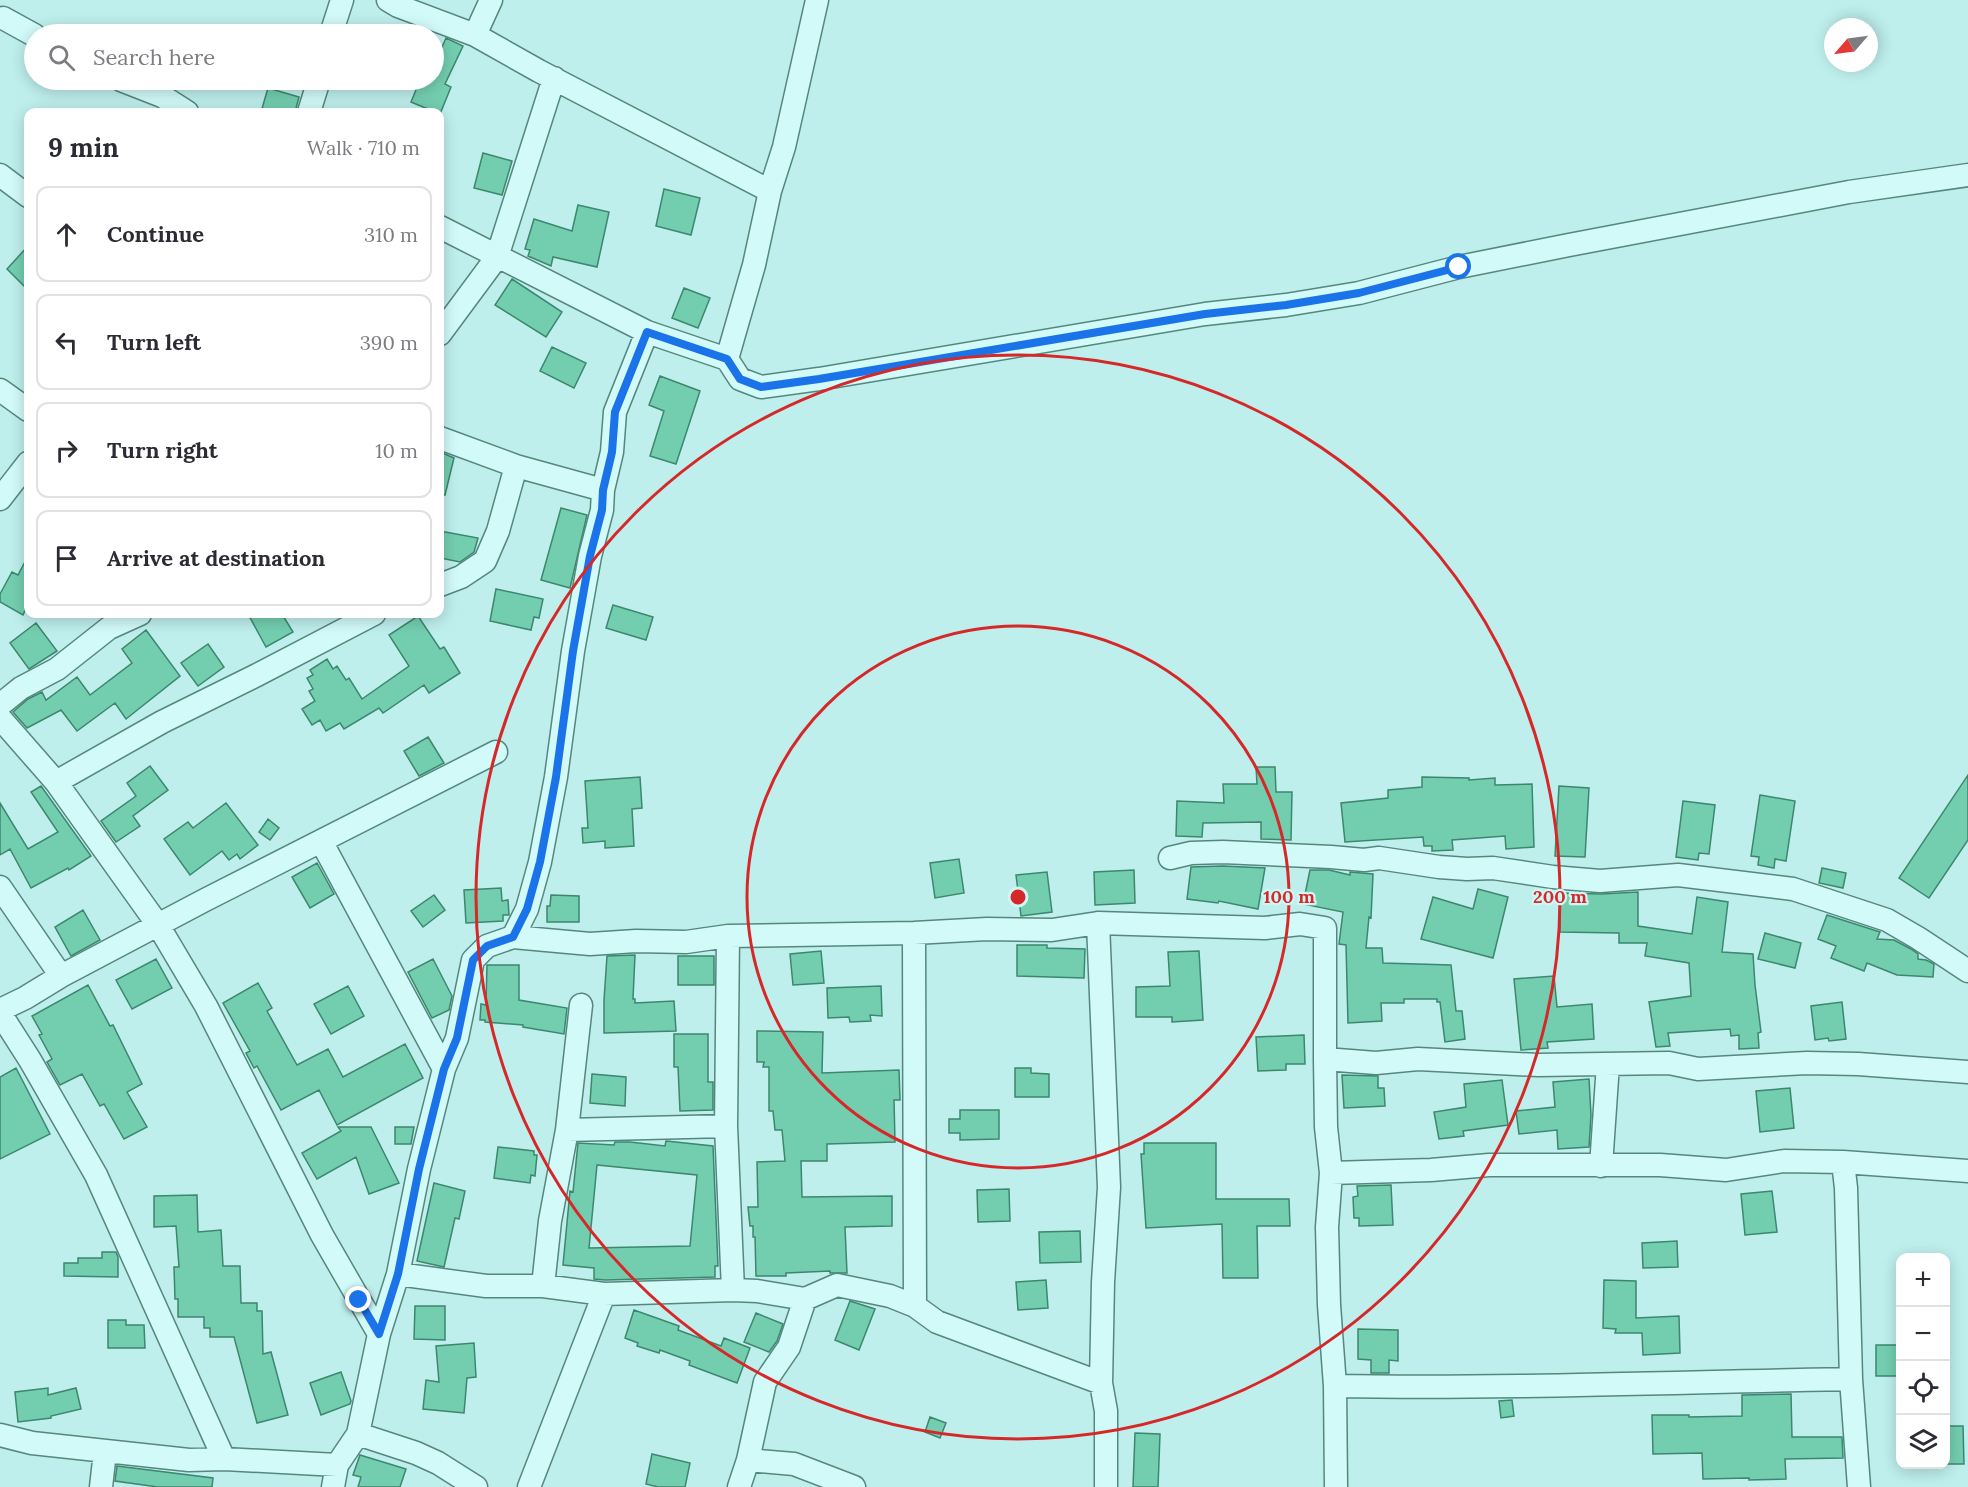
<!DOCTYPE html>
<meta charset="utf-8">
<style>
:root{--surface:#fff;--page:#f2f2f3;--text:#2b2b33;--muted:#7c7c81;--line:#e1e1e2}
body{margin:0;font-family:Lora,serif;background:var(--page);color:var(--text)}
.controls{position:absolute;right:18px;bottom:18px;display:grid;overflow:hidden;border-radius:12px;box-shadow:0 3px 15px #0003}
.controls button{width:54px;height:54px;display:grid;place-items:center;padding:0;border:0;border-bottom:2px solid var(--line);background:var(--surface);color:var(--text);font:30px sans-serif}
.compass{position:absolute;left:1824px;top:18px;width:54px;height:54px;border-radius:50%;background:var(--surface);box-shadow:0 3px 15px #0003;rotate:242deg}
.stop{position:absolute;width:18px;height:18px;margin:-14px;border:4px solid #1a73e8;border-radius:50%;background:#fff}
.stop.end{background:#1a73e8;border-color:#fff;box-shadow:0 2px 6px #0008}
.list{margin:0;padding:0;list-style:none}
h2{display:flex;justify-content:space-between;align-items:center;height:78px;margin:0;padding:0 24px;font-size:26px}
h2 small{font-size:20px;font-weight:400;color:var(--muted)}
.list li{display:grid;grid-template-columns:39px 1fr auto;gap:18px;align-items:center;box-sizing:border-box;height:96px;margin:0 12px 12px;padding:0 12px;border:2px solid var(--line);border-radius:12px}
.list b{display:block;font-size:22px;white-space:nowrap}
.list em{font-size:20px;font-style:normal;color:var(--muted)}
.icon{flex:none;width:33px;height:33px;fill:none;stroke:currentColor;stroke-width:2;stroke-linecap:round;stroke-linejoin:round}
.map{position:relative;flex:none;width:1968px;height:1487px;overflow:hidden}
.search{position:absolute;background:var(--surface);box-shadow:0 3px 15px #0003;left:24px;top:24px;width:420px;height:66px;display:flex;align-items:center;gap:15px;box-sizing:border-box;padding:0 21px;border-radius:33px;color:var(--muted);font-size:22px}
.panel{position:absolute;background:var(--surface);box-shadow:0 3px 15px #0003;left:24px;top:108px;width:420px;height:510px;border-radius:12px}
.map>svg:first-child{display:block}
.building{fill:#73ceb0;stroke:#3c876d;stroke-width:1.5;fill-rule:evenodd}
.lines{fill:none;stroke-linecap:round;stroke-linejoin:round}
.minor-casing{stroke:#56877d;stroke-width:25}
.minor{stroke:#d1faf8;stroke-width:22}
.route{stroke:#1a73e8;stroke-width:8}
.ring{fill:none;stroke:#d62828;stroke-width:3}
.centre{fill:#d62828;stroke:#cef6f5;stroke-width:3}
.ring-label{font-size:18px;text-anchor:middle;font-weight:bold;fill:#d62828;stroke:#cef6f5;stroke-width:4.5;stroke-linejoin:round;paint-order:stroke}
</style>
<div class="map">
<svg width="1968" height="1487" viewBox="0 0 1968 1487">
<rect width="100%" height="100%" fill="#beefed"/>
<!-- building -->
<path class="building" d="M446,38L463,46L445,84L451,87L440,114L411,102L420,80H434V65Z
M268,88L299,97L295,112H261Z
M483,153L512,161L502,195L474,188Z
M664,189L700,198L691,235L656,226Z
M578,205L609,212L597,267L553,257L551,266L528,256L530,250L525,249L534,219L572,231Z
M28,246V290L7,269Z
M512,279L562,312L546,337L495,305Z
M684,288L710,298L698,328L672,318Z
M552,347L586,363L574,388L540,371Z
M660,376L700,391L676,464L650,456L664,411L649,405Z
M440,452L454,458L445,495L440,494Z
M561,508L587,515L570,588L541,580Z
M440,531L478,538L474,552L460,562L440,558Z
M28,556V604L23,615L0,602V594L12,572L18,575Z
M496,589L543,599L539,618L534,617L531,630L490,621Z
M613,605L653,617L646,640L606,628Z
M248,614H282L293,632L266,647Z
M418,616L440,649L444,647L460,673L429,693L424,685L383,713L379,708L344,729L340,723L326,731L320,720L312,725L302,709L315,701L309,691L313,689L307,678L313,675L310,670L327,659L333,669L337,666L346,680L349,678L362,699L409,666L389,635Z
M36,623L57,651L29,669L10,643Z
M146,630L180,676L126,719L115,703L77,731L61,710L27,728L13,712L28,699L42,692L46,700L77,677L90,695L132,663L122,649Z
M208,644L224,667L198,686L181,663Z
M428,737L444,763L419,776L404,751Z
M150,766L168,790L133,816L140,826L116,842L101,821L136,796L127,783Z
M1256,767H1275L1276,792H1292L1291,840L1261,839V822L1203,823L1202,837L1176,836L1177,801L1224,803L1223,784H1257Z
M1968,775V840L1929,898L1899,878Z
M640,777L642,808L632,809L634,846L605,848V841L583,843L582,828H588L585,781Z
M1422,777L1469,778V780L1495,778V785L1532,784L1534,847L1506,849L1505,836L1452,840L1453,850L1432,851V846H1424L1423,837L1345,842L1341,803L1388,798V790L1422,787Z
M41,786L91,856L69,870L68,868L31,888L10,849L0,855V803L28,849L58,832L31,792Z
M1559,786L1589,788L1585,857L1555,856Z
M1760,795L1795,801L1786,861L1775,859L1774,868L1758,865L1759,857L1751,856Z
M1683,801L1715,805L1709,854L1699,853L1698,860L1676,857Z
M226,803L258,845L240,859L237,854L229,860L222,851L190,875L164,839L188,822L193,828Z
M268,819L279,828L270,840L259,832Z
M959,859L964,893L935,898L930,863Z
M317,863L334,894L310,908L292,877Z
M1223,866L1265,868L1258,909L1219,901L1218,903L1187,899L1191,867Z
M1822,868L1846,873L1843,888L1819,883Z
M1134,870L1135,903L1095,905L1094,872Z
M1310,870H1329L1350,875V872L1373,874L1371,918L1369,917L1366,948H1382L1383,963L1451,965L1456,1011H1462L1465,1039L1445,1042L1440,1002H1437V999H1404V1003H1381L1382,1021L1348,1023L1346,945L1339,944L1343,912L1303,904Z
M1047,872L1052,912L1021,916L1016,875Z
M501,888L502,901L508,900L509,915H503V921L466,923L464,890Z
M1478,889L1508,897L1493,958L1421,939L1433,897L1473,909Z
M1638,892V926L1692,934L1697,897L1728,902L1722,952L1753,954L1755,985L1761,1032L1758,1033L1759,1048L1739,1049V1035L1731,1036L1730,1029L1668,1033L1670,1046L1656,1047L1649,1002L1691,996L1689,963L1645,956L1647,943H1619V933L1560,932V893L1601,894Z
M434,895L445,910L423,927L411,911Z
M551,895L579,896V922H547V906H550Z
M83,910L100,940L71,956L55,927Z
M1827,915L1880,932L1877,939L1894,940L1911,949L1918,954V959L1926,960L1934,964L1933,977L1897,975L1867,963L1864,971L1831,958L1836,946L1818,939Z
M1765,933L1801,943L1795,968L1758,959Z
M1017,945H1047V948L1085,949L1084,978L1017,976Z
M821,951L824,983L793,985L790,954Z
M1199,951L1203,1020L1172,1022V1017H1136V987L1170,986L1168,952Z
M635,955L633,999H635V1003L674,1001L676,1031L604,1033V1000L607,956Z
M678,956H714V985H678Z
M156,959L172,988L132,1009L116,980Z
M433,959L452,996L449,1010L432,1018L408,972Z
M487,965H519V1000L567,1008L564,1034L523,1027V1025L485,1022V1020H480L481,1004L486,1005Z
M1554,976L1557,1007L1592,1004L1594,1039L1547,1042L1548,1048L1521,1050L1514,979Z
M258,983L272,1008L267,1011L297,1065L328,1049L343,1077L405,1044L423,1078L337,1125L319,1090L281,1110L257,1066L254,1068L246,1053L250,1051L223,1003Z
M88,985L110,1026L113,1025L142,1084L127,1092L147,1127L124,1139L104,1104L100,1106L82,1074L60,1085L47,1062L52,1059L39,1035L42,1034L32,1016Z
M348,986L364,1016L331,1034L314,1004Z
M881,986L882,1016L870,1015L871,1021L850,1022L849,1017L828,1018L827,988Z
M1842,1002L1846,1039L1829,1041L1828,1038L1815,1040L1811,1006Z
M757,1031L823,1032L822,1073L899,1070L900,1100H894L895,1142L827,1144V1161H801L802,1197L892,1196V1226L845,1227L847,1273H830V1271L786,1273V1276H756L755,1237H753V1226H750L748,1207H758L757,1162L785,1161L782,1130H775L773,1111H769V1067H763L764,1062H757Z
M674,1034H708V1082H713V1110L680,1111L678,1067H674Z
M1304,1035L1305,1064H1286V1070L1258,1071L1256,1037Z
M16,1068L50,1134L0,1159V1077Z
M1015,1068H1031V1073L1049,1074V1097H1015Z
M592,1074L626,1077L625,1106L590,1103Z
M1342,1075L1378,1076V1088H1384L1385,1106L1344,1108Z
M1589,1079L1591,1115L1589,1147L1558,1149L1557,1130L1519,1134L1516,1111L1555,1107L1553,1082Z
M1502,1080L1508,1125L1463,1131L1464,1136L1439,1139L1434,1112L1466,1107L1464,1084Z
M1790,1088L1794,1128L1760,1132L1756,1091Z
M960,1110H999V1139L960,1140V1133H949V1119H960Z
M338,1127H371L399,1183L369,1194L356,1157L317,1179L302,1153L341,1131Z
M395,1127H414L411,1144H395Z
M666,1141L713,1146L718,1266H715V1277L605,1280L594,1279V1268L563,1265L570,1191L573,1192L578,1143L614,1145L615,1142H630L665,1146ZM597,1165L697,1175L690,1246L589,1248Z
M1144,1143H1216V1199H1289L1290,1226H1257L1258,1278H1223L1222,1224L1146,1228L1141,1154H1144Z
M498,1147L534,1151V1155H537L535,1176L531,1175L530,1183L494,1178Z
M434,1183L465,1191L459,1219L455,1218L444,1267L417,1261Z
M1391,1185L1393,1225L1359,1226V1218H1354L1353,1197L1358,1196L1357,1186Z
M1009,1189L1010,1221L978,1222L977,1190Z
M1772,1191L1777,1232L1745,1235L1741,1194Z
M197,1195L198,1232L221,1230L223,1266H240L241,1303H257V1311H262L263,1354L271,1352L288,1415L257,1423L234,1337H210V1328H204V1317H178V1299H175L174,1267H179L176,1226L154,1227V1196Z
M1080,1231L1081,1262L1040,1263L1039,1232Z
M1677,1241L1678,1267L1643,1268L1642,1243Z
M102,1252H116L118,1257V1277L64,1276V1263H78V1258H102Z
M1046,1280L1048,1308L1018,1310L1016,1282Z
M1604,1280L1636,1281V1318L1679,1316L1680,1353L1643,1355L1642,1333H1615L1616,1329L1603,1328Z
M850,1301L875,1309L859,1350L835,1340Z
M415,1306H445V1340L414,1339Z
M634,1310L679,1326L678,1330L721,1346L724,1338L750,1348L737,1383L689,1365L690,1361L660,1350L659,1353L637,1346L638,1343L625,1338Z
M756,1313L783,1324L777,1341L769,1352L744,1342Z
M108,1320H126V1325H144L145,1348H108Z
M1358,1329L1398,1330V1361L1389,1360V1373H1371V1360L1358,1359Z
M474,1343L476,1377L467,1378L464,1413L423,1409L426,1380L439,1382L436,1346Z
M1876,1345H1900V1376H1876Z
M341,1372L351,1401L350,1404L321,1415L310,1383Z
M48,1388V1395L76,1388L81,1409L51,1416V1418L18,1422L15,1392Z
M1791,1394L1792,1437H1842L1843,1458L1785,1459L1786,1479L1749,1480V1478L1703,1479L1702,1453L1653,1454L1652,1415H1689V1417L1742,1416V1395Z
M1512,1400L1514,1416L1501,1418L1499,1401Z
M930,1417L946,1423L940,1438L925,1432Z
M1946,1426H1963L1964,1464H1946Z
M1135,1433L1160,1434L1158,1487H1133Z
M652,1454L690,1463L685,1487H658L646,1484Z
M360,1455L406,1469L400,1487H358L361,1477L353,1475Z
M117,1466L213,1478L212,1487H158L115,1481Z"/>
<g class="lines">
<defs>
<path id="minor" d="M388,0L398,6L475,35L539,71L770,191
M3,18L34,35
M331,34L342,0
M475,35L491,0
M121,80L162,96L187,112
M309,112L319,80
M0,175L28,196
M440,227L647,332L727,359L740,379L761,387L819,379L1205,314L1286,305L1359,293L1459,267L1569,245L1849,192L1968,175
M440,334L497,257L554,78
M727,359L754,265L770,191L784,147L817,0
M0,390L28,410
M440,438L516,466L603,490
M0,499L28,463
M440,585L461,577L485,561L498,531L516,466
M0,705L21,688L57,669L109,628L140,614
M0,718L56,782L158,925L206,1006L322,1235L379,1334
M56,782L162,722L257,675L374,614
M321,841L444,1069
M1170,858L1191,853L1223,852L1331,857L1364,860L1379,858L1439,867L1467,869L1493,868L1553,877L1600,881L1678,875L1793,889L1887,920L1918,938L1968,971
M0,887L61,976
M1098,923L1109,1187L1103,1282L1101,1383L1106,1411V1487
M914,933L915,1306
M728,936L726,1126L733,1290
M513,937L590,944L636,941L686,942L728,936L914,933L987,929L1052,930L1098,923L1265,928L1300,924L1325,928V1059L1326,1127L1331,1173L1327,1227L1329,1305L1335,1386L1336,1487
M0,1010L25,998L61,976L205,900L496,752
M0,1013L30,1060L96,1175L224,1459
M1325,1059L1376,1063L1418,1059L1538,1065L1669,1063L1698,1069L1807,1063L1858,1064L1968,1072
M567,1130L726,1126
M1843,1162L1846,1188L1851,1379L1859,1487
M1601,1166L1608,1064
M1331,1173L1431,1170L1489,1165H1660L1726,1170L1784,1161L1843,1162L1968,1171
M398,1274L486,1286H543L604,1294L733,1290L757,1291L805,1299L837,1285L890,1296L915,1306L937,1322L1101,1383
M543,1286L550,1221L567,1130L581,1005
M1335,1386C1507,1389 1679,1382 1851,1379
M358,1434L416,1453L438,1463L476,1487
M0,1435L32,1443L189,1460L224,1459L337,1465
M748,1460L794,1464L854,1487
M101,1487L105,1452
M333,1487L337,1465L358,1434L379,1334L398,1274L419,1169L444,1069L457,1038L473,960L487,946L513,937L527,909L540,862L556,777L573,651L590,556L602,510L603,490L612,452L615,412L647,332
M529,1487L604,1294
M739,1487L748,1460L765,1382L789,1347L805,1299"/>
</defs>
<!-- minor casing -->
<use href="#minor" class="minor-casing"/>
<!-- minor -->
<use href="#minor" class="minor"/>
</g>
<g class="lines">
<!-- route -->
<path class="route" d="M359,1300L379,1334L398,1274L419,1169L444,1069L457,1038L473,960L487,946L513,937L527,909L540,862L556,777L573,651L590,556L602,510L603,490L612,452L615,412L647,332L727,359L740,379L761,387L819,379L1205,314L1286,305L1359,293L1459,267"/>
</g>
<!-- distance rings -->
<g class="ring">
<circle cx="1018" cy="897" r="271"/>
<circle cx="1018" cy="897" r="542"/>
</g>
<circle cx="1018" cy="897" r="9" class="centre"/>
<g class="ring-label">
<text x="1289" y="903">100 m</text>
<text x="1560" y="903">200 m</text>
</g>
</svg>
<div class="controls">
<button>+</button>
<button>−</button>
<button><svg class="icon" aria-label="locate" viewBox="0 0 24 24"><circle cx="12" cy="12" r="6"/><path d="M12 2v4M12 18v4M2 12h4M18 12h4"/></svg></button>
<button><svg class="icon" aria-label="layers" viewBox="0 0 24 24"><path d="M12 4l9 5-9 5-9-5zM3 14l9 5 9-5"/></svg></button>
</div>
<svg class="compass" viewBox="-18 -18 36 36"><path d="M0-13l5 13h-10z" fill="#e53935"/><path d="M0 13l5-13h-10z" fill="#7c7c81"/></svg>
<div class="stop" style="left:1459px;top:267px"></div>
<div class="stop end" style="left:359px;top:1300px"></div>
<div class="search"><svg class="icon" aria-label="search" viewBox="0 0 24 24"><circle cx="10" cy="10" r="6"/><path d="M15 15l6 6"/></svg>Search here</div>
<section class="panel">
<h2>9 min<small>Walk · 710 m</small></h2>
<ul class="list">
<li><svg class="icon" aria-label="ahead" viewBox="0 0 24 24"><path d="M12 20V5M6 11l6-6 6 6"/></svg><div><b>Continue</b></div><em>310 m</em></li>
<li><svg class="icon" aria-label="left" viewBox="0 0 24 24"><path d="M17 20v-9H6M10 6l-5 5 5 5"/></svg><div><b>Turn left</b></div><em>390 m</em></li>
<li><svg class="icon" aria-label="right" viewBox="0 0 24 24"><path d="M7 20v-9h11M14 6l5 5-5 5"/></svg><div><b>Turn right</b></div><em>10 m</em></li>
<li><svg class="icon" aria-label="arrive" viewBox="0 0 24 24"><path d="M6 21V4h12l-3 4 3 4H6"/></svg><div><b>Arrive at destination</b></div></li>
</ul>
</section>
</div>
